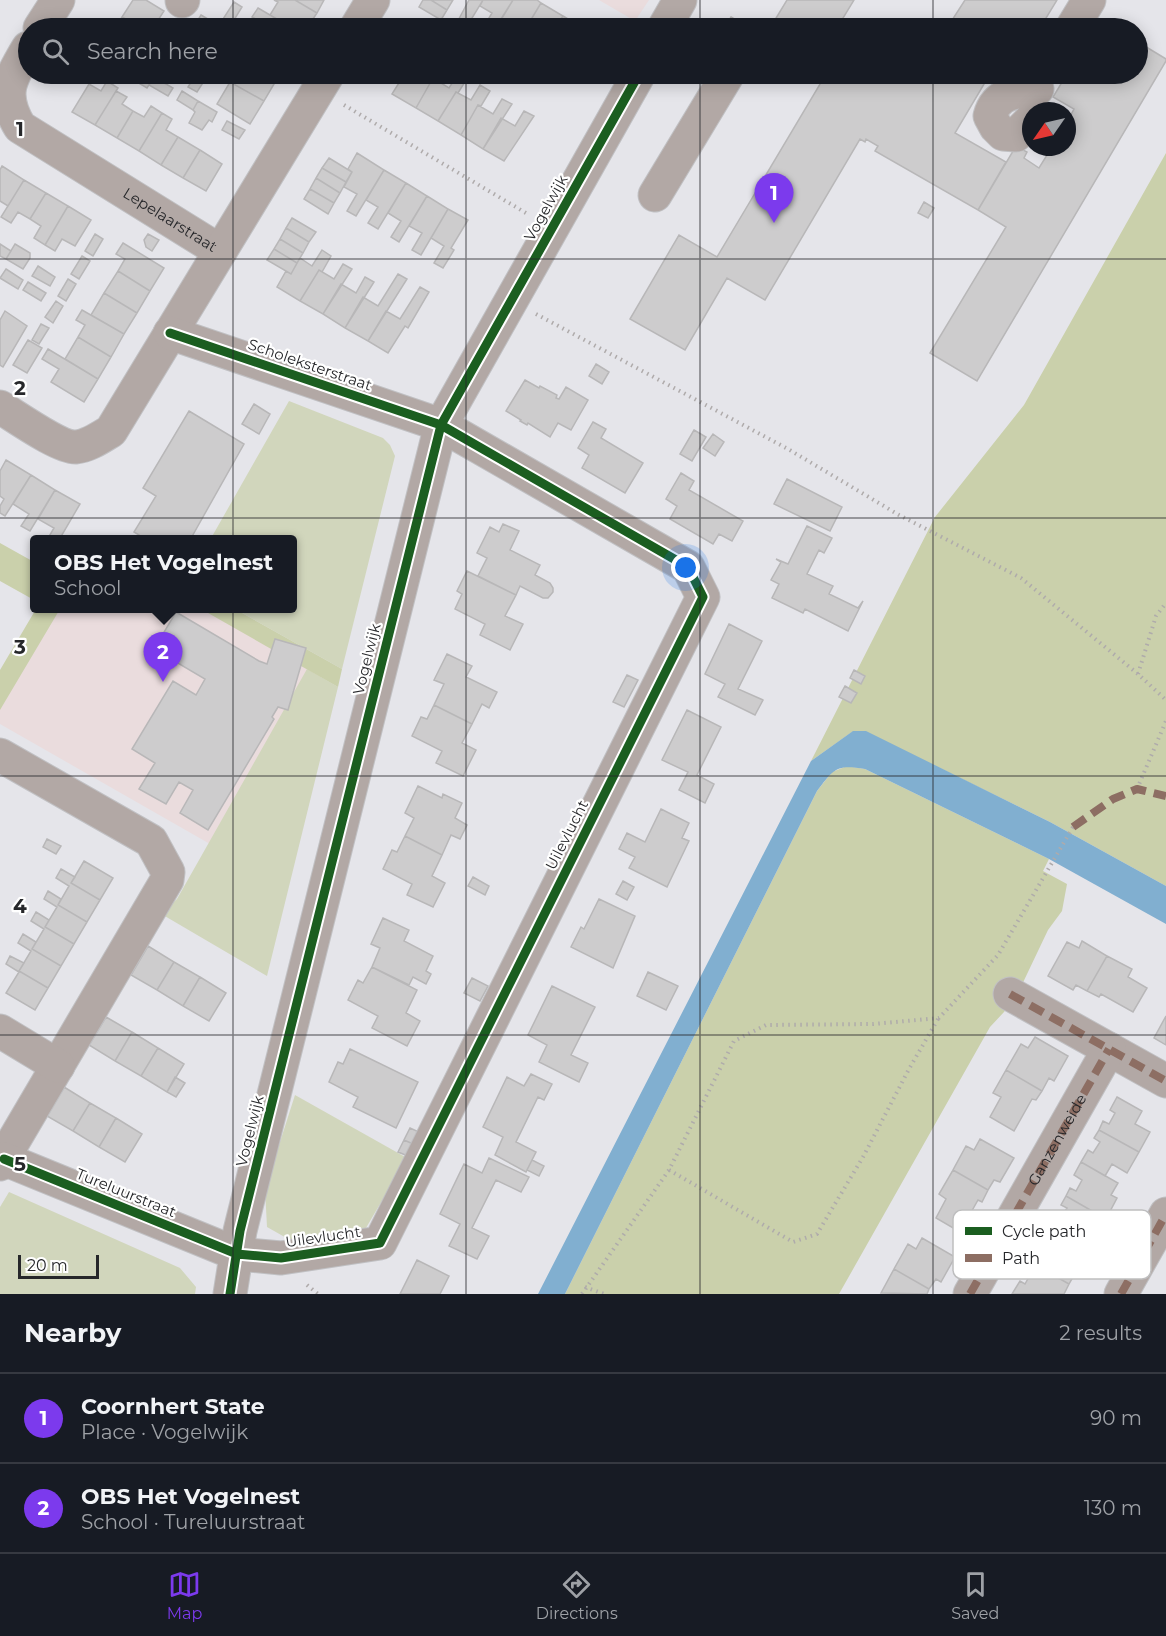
<!DOCTYPE html>
<meta charset="utf-8">
<style>
:root{--surface:#171b24;--page:#242831;--text:#f1f3f6;--muted:#9ea1a6;--line:#363941;--accent:#7c3aed}
body{margin:0;font-family:Montserrat,sans-serif;background:var(--page);color:var(--text)}
.compass{position:absolute;left:1022px;top:102px;width:54px;height:54px;border-radius:50%;background:var(--surface);box-shadow:0 3px 15px #0003;rotate:236deg}
.scale{position:absolute;left:18px;bottom:15px;width:81px;box-sizing:border-box;padding-left:6px;border:3px solid #26272a;border-top:0;font-size:16px;line-height:21px;white-space:nowrap;color:#26272a;-webkit-text-stroke:4px #fff;paint-order:stroke}
.you{position:absolute;left:686px;top:568px;width:21px;height:21px;margin:-15px;border:4px solid #fff;border-radius:50%;background:#1a73e8;box-shadow:0 0 0 9px #1a73e833}
.badge{display:grid;place-items:center;width:39px;height:39px;border-radius:50%;background:var(--accent);color:#fff;font-size:20px;font-weight:700}
.pin{position:absolute;translate:-50% -50px;filter:drop-shadow(0 2px 3px #0008)}
.pin::after{content:'';position:absolute;top:32px;width:21px;height:18px;background:inherit;clip-path:polygon(0 0,100% 0,50% 100%)}
.popup{position:absolute;left:30px;top:535px;width:267px;height:78px;box-sizing:border-box;display:grid;place-content:center;border-radius:6px;background:var(--surface);filter:drop-shadow(0 2px 4px #0005);font-size:20px;white-space:nowrap;color:var(--muted)}
.popup b{font-size:22px;color:var(--text)}
.popup::after{content:'';position:absolute;left:50%;top:100%;margin-left:-12px;border:12px solid transparent;border-top-color:var(--surface)}
.list{margin:0;padding:0;list-style:none}
h2{display:flex;justify-content:space-between;align-items:center;height:78px;margin:0;padding:0 24px;font-size:26px}
h2 small{font-size:20px;font-weight:400;color:var(--muted)}
.list li{display:grid;grid-template-columns:39px 1fr auto;gap:18px;align-items:center;box-sizing:border-box;height:90px;padding:0 24px;border-top:2px solid var(--line)}
.list b{display:block;font-size:22px;white-space:nowrap}
.list p{margin:0;font-size:20px;white-space:nowrap;color:var(--muted)}
.list em{font-size:20px;font-style:normal;color:var(--muted)}
.icon{flex:none;width:33px;height:33px;fill:none;stroke:currentColor;stroke-width:2;stroke-linecap:round;stroke-linejoin:round}
.map{position:relative;flex:none;width:1166px;height:1294px;overflow:hidden}
.search{position:absolute;background:var(--surface);box-shadow:0 3px 15px #0003;left:18px;right:18px;top:18px;height:66px;display:flex;align-items:center;gap:15px;box-sizing:border-box;padding:0 21px;border-radius:33px;color:var(--muted);font-size:22px}
.sheet{height:258px;background:var(--surface)}
nav{display:flex;justify-content:space-around;align-items:center;box-sizing:border-box;height:84px;border-top:2px solid var(--line);background:var(--surface);font-size:16px;color:var(--muted)}
nav a{display:grid;justify-items:center;gap:3px}
nav .on{color:var(--accent)}
.map>svg:first-child{display:block}
.education{fill:#eadcdd}
.green{fill:#d1d6bc}
.forest{fill:#cad0ab}
.water{fill:#81afd0}
.building{fill:#cdcccd;stroke:#b8b7b8;stroke-width:1.5}
.lines{fill:none;stroke-linecap:round;stroke-linejoin:round}
.minor-casing{stroke:#c0c0c3;stroke-width:35}
.path{stroke:#afabab;stroke-width:4;stroke-dasharray:1.5 4.5;stroke-linecap:butt}
.minor{stroke:#b2a8a5;stroke-width:33}
.quiet{stroke:#8d6e63;stroke-width:8;stroke-dasharray:15 8;stroke-linecap:butt}
.cycleway-casing{stroke:#fff;stroke-width:13}
.cycleway{stroke:#1b5e20;stroke-width:9}
.grid{fill:none;stroke:#26272a;stroke-width:1.5;stroke-opacity:0.55}
.labels{text-anchor:middle;stroke-width:4.5;stroke-linejoin:round;paint-order:stroke}
.street-label{font-size:15px;fill:#26272a;stroke:#fff}
.key{fill:#fff;stroke:#bebebf;stroke-width:1.5}
.key-label{font-size:16px;fill:#26272a}
.grid-label{font-size:20px;text-anchor:middle;font-weight:bold;fill:#26272a;stroke:#fff;stroke-width:4.5;stroke-linejoin:round;paint-order:stroke}
</style>
<div class="map">
<svg width="1166" height="1294" viewBox="0 0 1166 1294">
<rect width="100%" height="100%" fill="#e5e5ea"/>
<!-- education -->
<path class="education" d="M599,0H649L635,21Z
M47,609H214L326,669L217,848L0,724V694Z"/>
<!-- green -->
<path class="green" d="M289,401L383,438L390,445L395,456L342,669L235,609L292,608V540H210Z
M307,669L338,687L267,976L163,915L166,909L177,899Z
M295,1095L407,1158L363,1233L290,1240L267,1227L265,1189Z
M9,1192L180,1268L196,1287L195,1294H0V1207Z"/>
<!-- forest -->
<path class="forest" d="M1166,153V886L1050,822L866,732H852L811,761L935,517L1024,405Z
M0,543L34,562V600L0,581Z
M36,609H60L0,710V670Z
M201,609H235L342,669L338,687Z
M847,766L865,769L1049,859L1043,871L1067,884L1062,911L1048,930L1018,993L1004,1012L990,1027L839,1294H565L817,791L832,772Z"/>
<!-- water -->
<path class="water" d="M853,731H866L1050,822L1166,886V924L1049,859L865,769C836,764 834,769 817,791L565,1294H538L811,761Z"/>
<!-- building -->
<path class="building" d="M133,0H146L164,11L153,28H142L122,17Z
M274,0H295L317,13L307,28H292L270,15L278,2Z
M295,0H324L317,13Z
M423,0H431L447,10L441,20L419,7Z
M431,0H453L447,10Z
M469,0H483L466,28H452H454Z
M483,0H513L496,28H483L492,13L480,6Z
M513,0H537L541,3L526,28H513L514,27L501,19Z
M787,0H854L837,28H770Z
M965,0H1057L1040,28L1023,21L1018,28H947Z
M234,2L242,7L231,25L223,19Z
M541,3L563,16L555,28H526Z
M258,8L270,15L292,28H262L265,24L252,17Z
M201,15L218,25L216,28H193Z
M563,16L583,28H555Z
M122,17L142,28H115Z
M731,17L750,28H724Z
M1138,42L1166,59V61L977,381L930,353L1006,227L978,210L1016,146L1027,152L1024,158L1039,168L1052,147H1067V122L1074,109L1053,97L1067,74H1083L1092,79L1096,74H1138Z
M136,74H148L154,77L147,88L132,79Z
M196,74L208,75L197,92L188,87Z
M235,74H267L277,79L264,101L230,82Z
M410,74H440L436,80L433,78L416,108L392,94L402,78L405,81Z
M458,74L468,77L458,93L456,92L438,121L416,108L433,78L449,88Z
M826,74H990L955,133L1006,162L978,210L875,151L878,146L866,139L865,142L860,139L765,300L727,278L685,350L630,319L679,235L717,257Z
M154,77L173,88L168,96L149,85Z
M107,81L118,88L95,125L72,112L89,84L101,91Z
M230,82L264,101L250,124L217,104Z
M480,85L490,91L481,106L478,105L461,135L438,121L456,92L471,100Z
M116,91L127,97L122,104L133,111L117,138L95,125Z
M182,91L198,101L193,110L177,100Z
M502,99L512,104L483,149L461,135L478,105L493,114Z
M198,101L217,112L212,122L209,120L202,130L189,123L195,112L193,110Z
M151,106L162,113L139,151L117,138L133,111L144,117Z
M524,111L534,116L504,161L483,149L501,118L515,126Z
M162,113L172,119L166,130L178,137L161,165L139,151Z
M227,121L245,130L239,139L222,130Z
M178,137L200,150L183,178L161,165Z
M200,150L222,164L206,191L183,178Z
M357,153L384,170L356,216L347,211L357,194L344,187L352,172L348,169Z
M329,158L352,172L346,182L322,168Z
M2,166L24,180L8,206L0,201V170Z
M322,168L346,182L340,193L316,178Z
M384,170L406,183L378,229L368,223L378,207L366,200Z
M316,178L340,193L334,203L310,189Z
M24,180L46,193L30,219L18,212L11,223L1,217Z
M406,183L427,196L399,242L391,237L401,221L388,213Z
M310,189L334,203L328,214L304,199Z
M46,193L68,206L45,245L34,238L41,226L30,219Z
M427,196L448,209L421,255L412,250L422,233L409,226Z
M924,202L934,208L928,218L918,213Z
M68,206L91,220L75,246L62,239L55,251L45,245Z
M448,209L468,220L451,248L454,250L443,268L434,263L444,246L431,238Z
M292,218L316,232L309,242L286,228Z
M286,228L309,242L303,253L280,239Z
M95,234L103,239L93,256L85,251Z
M148,234L159,240L152,251L146,247L144,240Z
M280,239L303,253L297,263L274,249Z
M123,243L164,268L150,291L118,271L125,259L116,254Z
M0,244L11,251L6,259L0,256Z
M15,244L30,253V258L23,269L6,259Z
M274,249L297,263L291,274L267,260Z
M322,250L331,256L322,272L319,270L300,301L277,287L286,271L291,274L300,258L312,266Z
M82,256L90,261L79,279L71,274Z
M343,264L352,269L323,314L300,301L319,270L334,279Z
M38,266L55,277L50,286L32,276Z
M6,269L23,280L18,289L0,278Z
M118,271L150,291L137,313L104,293Z
M398,274L407,279L368,341L345,328L363,297L378,306Z
M365,277L374,282L345,328L323,314L341,284L356,293Z
M68,279L76,284L66,301L58,296Z
M28,282L46,293L41,301L23,290Z
M420,287L429,292L408,328L405,326L388,353L368,341L386,311L400,319Z
M104,293L137,313L124,334L91,315Z
M56,301L63,306L53,323L45,317Z
M82,310L124,334L111,357L78,337L85,325L76,320Z
M5,311L27,326L3,367L0,365V320Z
M41,324L49,328L39,344L32,340Z
M78,337L111,357L98,379L65,359Z
M28,340L42,348L27,373L13,365Z
M48,349L98,379L84,402L51,382L59,369L42,359Z
M596,364L609,372L602,384L589,376Z
M525,380L539,388L540,386L557,395L556,398L559,399L566,387L588,400L571,430L558,423L550,437L528,423L527,425L520,421L521,420L506,411Z
M254,404L270,414L259,434L242,424Z
M189,411L244,444L190,540H147L134,532L156,496L143,488Z
M593,422L606,429L601,438L643,463L625,493L582,468L589,455L578,448Z
M694,430L706,437L692,461L680,454Z
M713,434L724,442L715,456L703,448Z
M6,460L31,475L5,516L0,513V506L4,499L0,496V471Z
M681,473L694,481L689,490L743,521L732,541L719,534L713,544L670,519L677,506L666,499Z
M31,475L55,490L30,531L21,526L29,514L13,504Z
M787,479L842,507L830,531L774,504Z
M55,490L80,504L59,540H47L54,528L38,519Z
M503,524L519,531L510,550L540,565L535,575L550,583L553,588V592L548,598H543L520,586L516,595L478,576L487,558L477,553L490,527L499,532Z
M807,526L832,538L824,553L819,550L807,574L833,586L829,594L858,608L863,601L848,631L805,609L803,613L772,598L779,584L771,580L781,562L776,559L788,564Z
M467,571L516,595L505,616L523,624L510,650L480,635L485,624L455,609L462,594L457,591Z
M176,612L259,661L267,664L275,639L306,648L288,710L278,707L272,717L274,719L208,830L180,813L193,790L179,782L166,804L139,789L155,763L132,749L173,681L196,695L205,679L154,649Z
M729,624L762,641L738,689L763,700L755,715L718,697L725,684L705,674Z
M447,654L472,666L466,677L497,692L489,708L482,704L472,724L434,705L444,684L434,680Z
M854,670L865,676L861,684L850,678Z
M627,675L638,680L624,707L613,702Z
M845,686L857,693L851,703L839,697Z
M434,705L472,724L462,743L476,750L463,776L436,763L442,751L412,736L421,717L427,719Z
M687,710L721,727L697,775L714,784L705,803L679,790L688,772L662,760Z
M418,786L442,798L443,794L462,803L455,818L467,825L460,839L451,835L442,855L405,836L414,818L405,813Z
M661,809L689,823L682,838L689,841L667,887L629,868L635,857L619,849L627,833L645,842Z
M405,836L442,855L432,876L445,883L433,907L407,895L412,884L383,869L392,850L397,852Z
M47,839L61,846L56,854L43,847Z
M84,861L113,878L100,900L71,883Z
M61,869L75,877L71,883L100,900L87,922L58,905L69,886L56,878Z
M473,877L489,886L485,895L468,886Z
M623,881L634,887L627,900L616,894Z
M48,891L61,899L58,905L87,922L74,944L45,927L57,907L44,899Z
M599,899L635,916L613,968L571,947L581,927L584,929Z
M36,912L49,920L45,927L74,944L61,966L32,949L44,929L31,921Z
M383,918L409,930L404,941L433,956L426,971L431,974L426,984L413,977L409,985L372,967L380,948L371,944Z
M23,934L36,942L32,949L61,966L48,988L19,971L31,951L18,943Z
M1082,941L1107,956L1087,991L1076,985L1073,990L1048,976L1067,942L1079,948Z
M148,946L174,962L157,990L131,975Z
M10,956L24,963L19,971L48,988L35,1010L6,993L19,972L6,964Z
M1107,956L1132,969L1128,977L1147,988L1133,1012L1101,994L1099,997L1087,991Z
M174,962L200,977L183,1006L157,990Z
M372,967L417,990L406,1013L420,1021L407,1046L372,1028L378,1016L348,1000L358,980L363,983Z
M648,972L678,986L666,1010L637,996Z
M200,977L226,993L209,1021L183,1006Z
M472,978L488,986L480,1001L464,993Z
M552,986L595,1007L571,1055L588,1063L579,1082L539,1062L547,1045L528,1035Z
M1166,1016V1045L1154,1038Z
M106,1017L132,1032L115,1061L89,1045Z
M132,1032L158,1048L141,1076L115,1061Z
M1035,1037L1068,1056L1054,1081L1049,1078L1042,1091L1006,1070L1021,1044L1028,1048Z
M158,1048L184,1064L167,1092L141,1076Z
M350,1049L418,1082L396,1128L353,1107L358,1097L329,1082L338,1062L343,1064Z
M1006,1070L1042,1091L1036,1100L1032,1099L1014,1131L990,1117L1001,1097L993,1093Z
M531,1074L552,1084L544,1100L538,1097L516,1142L536,1152L526,1172L495,1155L503,1137L483,1127L507,1077L524,1086Z
M175,1077L185,1083L176,1097L167,1092Z
M64,1087L90,1103L73,1131L47,1116Z
M1117,1097L1142,1111L1135,1124L1150,1132L1139,1152L1099,1130L1103,1121L1109,1124L1115,1113L1110,1110Z
M90,1103L116,1118L99,1147L73,1131Z
M116,1118L142,1134L125,1162L99,1147Z
M410,1128L419,1132L413,1144L404,1140Z
M1099,1130L1139,1152L1127,1173L1112,1164L1105,1176L1081,1162L1088,1150L1093,1153L1100,1142L1094,1138Z
M980,1139L1014,1158L1000,1182L994,1180L988,1190L953,1170L966,1146L974,1150Z
M404,1140L413,1144L408,1156L398,1152Z
M489,1158L529,1177L521,1192L496,1180L472,1228L489,1236L477,1259L449,1246L460,1224L440,1214L464,1164L482,1173Z
M532,1160L544,1166L539,1176L527,1170Z
M1081,1162L1118,1183L1111,1195L1117,1198L1106,1219L1066,1196L1070,1188L1076,1191L1082,1180L1074,1175Z
M953,1170L988,1190L982,1202L978,1200L960,1232L936,1218L946,1199L939,1194Z
M1066,1196L1106,1219L1094,1240L1091,1238L1085,1249L1048,1229L1055,1216L1060,1219L1067,1208L1061,1205Z
M1048,1229L1072,1243L1065,1255L1081,1263L1069,1284L1030,1262L1035,1253L1041,1256L1047,1245L1041,1241Z
M922,1238L955,1257L941,1282L936,1279L929,1289L894,1269L908,1244L916,1249Z
M417,1260L449,1276L440,1294H400Z
M1030,1262L1069,1284L1064,1294H1012L1020,1281L1025,1284L1031,1273L1025,1270Z
M894,1269L929,1289L927,1294L881,1293Z"/>
<g class="lines">
<defs>
<g id="minor">
<path d="M182,1L183,0"/>
<path d="M40,28L58,0"/>
<path d="M356,28L373,0"/>
<path d="M664,28L680,0"/>
<path d="M1072,28L1089,0"/>
<path id="s1" d="M28,48C10,79 0,94 20,127L220,251"/>
<path d="M1031,120L1016,135L1003,134L996,127L990,116C996,93 1017,91 1037,89"/>
<path d="M655,195L728,74"/>
<path d="M0,407C15,416 60,448 76,447C88,446 101,437 111,431L328,74"/>
<path d="M0,755L151,841L168,872L167,880L0,1164"/>
<path d="M1010,994L1166,1081"/>
<path d="M0,1031L58,1066"/>
<path d="M4,1159L237,1254L281,1258L380,1243L703,597L688,567L441,425L170,333"/>
<path d="M230,1294L240,1231L441,425L639,74"/>
<path id="s2" d="M970,1294L1109,1049"/>
<path d="M1121,1294L1166,1214"/>
</g>
</defs>
<!-- minor casing -->
<use href="#minor" class="minor-casing"/>
<!-- path -->
<path class="path" d="M344,105L526,213
M536,314L788,449L899,515L1021,578L1138,674L1166,700
M1138,674L1156,616L1166,603
M1137,789L1166,721
M669,1170L793,1242L817,1234L863,1157L909,1069L938,1019
M307,1285L318,1294
M585,1287L604,1294
M582,1294L669,1170L734,1041L766,1025L873,1024L939,1018L998,955L1073,827"/>
<!-- minor -->
<use href="#minor" class="minor"/>
<!-- quiet -->
<path class="quiet" d="M1073,827L1113,799L1137,789L1166,796
M1010,994L1166,1081
M970,1294L1109,1049
M1121,1294L1166,1214"/>
<defs>
<path id="cycleway" d="M4,1159L237,1254L281,1258L380,1243L703,597L688,567L441,425L170,333
M230,1294L240,1231L441,425L639,74"/>
</defs>
<!-- cycleway casing -->
<use href="#cycleway" class="cycleway-casing"/>
<!-- cycleway -->
<use href="#cycleway" class="cycleway"/>
</g>
<!-- grid -->
<path class="grid" d="M233,0V28M466,0V28M700,0V28M933,0V28M233,74V1294M466,74V1294M700,74V1294M933,74V1294M0,259H1166M0,518H1166M0,776H1166M0,1035H1166"/>
<g class="labels">
<!-- street labels -->
<g class="street-label">
<text transform="translate(546 208) rotate(-61)" y="5">Vogelwijk</text>
<text dy="5" stroke="none"><textPath href="#s1" startOffset="262">Lepelaarstraat</textPath></text>
<text transform="translate(310 365) rotate(19)" y="5">Scholeksterstraat</text>
<text transform="translate(367 659) rotate(-76)" y="5">Vogelwijk</text>
<text transform="translate(567 835) rotate(-63)" y="5">Uilevlucht</text>
<text transform="translate(250 1131) rotate(-76)" y="5">Vogelwijk</text>
<text dy="5" stroke="none"><textPath href="#s2" startOffset="177">Ganzenweide</textPath></text>
<text transform="translate(126 1193) rotate(22)" y="5">Tureluurstraat</text>
<text transform="translate(323 1237) rotate(-8)" y="5">Uilevlucht</text>
</g>
</g>
<!-- legend -->
<rect x="953" y="1210" width="198" height="69" rx="9" class="key"/>
<rect x="965" y="1227" width="27" height="8" fill="#1b5e20"/>
<rect x="965" y="1254" width="27" height="8" fill="#8d6e63"/>
<g class="key-label">
<text x="1002" y="1237">Cycle path</text>
<text x="1002" y="1264">Path</text>
</g>
<g class="grid-label">
<text x="20" y="136">1</text>
<text x="20" y="395">2</text>
<text x="20" y="654">3</text>
<text x="20" y="913">4</text>
<text x="20" y="1171">5</text>
</g>
</svg>
<svg class="compass" viewBox="-18 -18 36 36"><path d="M0-13l5 13h-10z" fill="#e53935"/><path d="M0 13l5-13h-10z" fill="#9ea1a6"/></svg>
<div class="scale">20 m</div>
<div class="you"></div>
<div class="pin badge" style="left:774px;top:223px">1</div>
<div class="pin badge" style="left:163px;top:682px">2</div>
<div class="popup"><b>OBS Het Vogelnest</b>School</div>
<div class="search"><svg class="icon" aria-label="search" viewBox="0 0 24 24"><circle cx="10" cy="10" r="6"/><path d="M15 15l6 6"/></svg>Search here</div>
</div>
<section class="sheet">
<h2>Nearby<small>2 results</small></h2>
<ul class="list">
<li><span class="badge">1</span><div><b>Coornhert State</b><p>Place · Vogelwijk</p></div><em>90 m</em></li>
<li><span class="badge">2</span><div><b>OBS Het Vogelnest</b><p>School · Tureluurstraat</p></div><em>130 m</em></li>
</ul>
</section>
<nav>
<a class="on"><svg class="icon" aria-label="map" viewBox="0 0 24 24"><path d="M3 6l6-2 6 2 6-2v14l-6 2-6-2-6 2zM9 4v14M15 6v14"/></svg>Map</a>
<a><svg class="icon" aria-label="directions" viewBox="0 0 24 24"><path d="M12 3l9 9-9 9-9-9zM9 14v-3h6M13 9l2 2-2 2"/></svg>Directions</a>
<a><svg class="icon" aria-label="saved" viewBox="0 0 24 24"><path d="M7 4h10v16l-5-4-5 4z"/></svg>Saved</a>
</nav>
